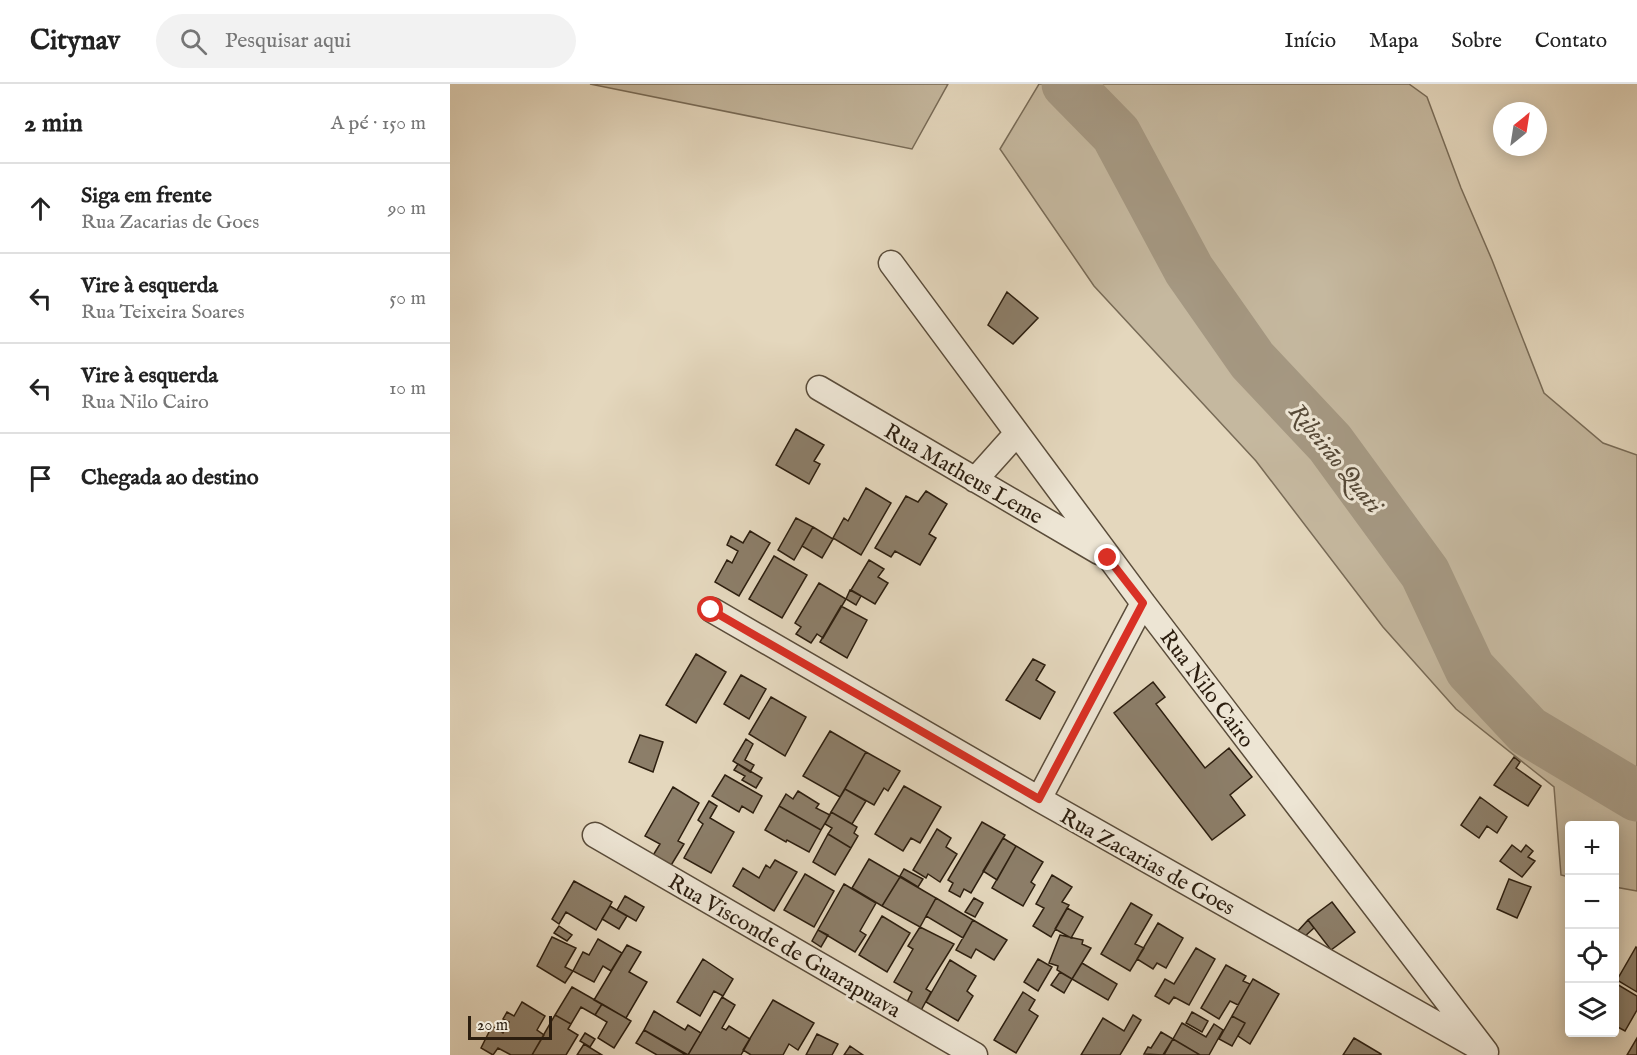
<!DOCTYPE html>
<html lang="pt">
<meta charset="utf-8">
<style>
:root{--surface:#fff;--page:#f2f2f2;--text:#222;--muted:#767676;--line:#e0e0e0}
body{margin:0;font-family:"IM FELL English",serif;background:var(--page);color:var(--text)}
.controls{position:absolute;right:18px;bottom:18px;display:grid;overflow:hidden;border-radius:6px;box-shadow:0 3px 15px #0003}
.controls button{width:54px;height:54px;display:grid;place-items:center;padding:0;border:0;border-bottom:2px solid var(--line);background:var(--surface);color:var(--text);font:30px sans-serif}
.compass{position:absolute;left:1043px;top:18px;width:54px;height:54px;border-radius:50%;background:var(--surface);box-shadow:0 3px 15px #0003;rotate:30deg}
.scale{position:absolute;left:18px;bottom:15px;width:84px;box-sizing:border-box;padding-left:6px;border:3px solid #2c1e0f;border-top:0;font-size:16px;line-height:21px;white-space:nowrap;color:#2c1e0f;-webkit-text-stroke:4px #ede5d4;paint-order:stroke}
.stop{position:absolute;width:18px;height:18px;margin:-14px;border:4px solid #d93025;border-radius:50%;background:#fff}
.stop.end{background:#d93025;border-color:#fff;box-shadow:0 2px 6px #0008}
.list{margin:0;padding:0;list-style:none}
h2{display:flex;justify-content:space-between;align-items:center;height:78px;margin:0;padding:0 24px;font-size:26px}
h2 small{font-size:20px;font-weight:400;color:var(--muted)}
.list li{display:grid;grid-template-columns:39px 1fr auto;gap:18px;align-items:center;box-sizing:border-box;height:90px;padding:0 24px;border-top:2px solid var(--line)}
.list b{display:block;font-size:22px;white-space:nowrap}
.list p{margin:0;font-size:20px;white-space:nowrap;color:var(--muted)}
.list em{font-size:20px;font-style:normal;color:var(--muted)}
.icon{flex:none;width:33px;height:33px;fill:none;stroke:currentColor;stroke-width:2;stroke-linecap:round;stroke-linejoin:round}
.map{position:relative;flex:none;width:1187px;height:971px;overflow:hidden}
header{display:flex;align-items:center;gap:36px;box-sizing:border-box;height:84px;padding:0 30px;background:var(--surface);border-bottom:2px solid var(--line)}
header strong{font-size:28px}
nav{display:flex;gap:33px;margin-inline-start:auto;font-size:21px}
.search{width:420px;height:54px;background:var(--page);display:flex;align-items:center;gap:15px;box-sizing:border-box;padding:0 21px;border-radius:33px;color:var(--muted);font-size:22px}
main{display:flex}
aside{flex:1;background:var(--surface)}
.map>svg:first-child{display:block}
.green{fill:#c5b89f;stroke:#786b57;stroke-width:1.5}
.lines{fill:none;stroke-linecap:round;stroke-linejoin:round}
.river{stroke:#a59882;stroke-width:51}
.building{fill:#8c7e69;stroke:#2c1e0f;stroke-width:1.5}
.street-casing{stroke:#5a4c3a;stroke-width:27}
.street{stroke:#ede5d4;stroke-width:24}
.route{stroke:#d93025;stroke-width:8}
.labels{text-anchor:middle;stroke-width:6;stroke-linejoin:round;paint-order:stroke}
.street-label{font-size:22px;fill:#2c1e0f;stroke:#ede5d4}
.water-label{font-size:24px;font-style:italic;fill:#564937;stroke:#ede5d4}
</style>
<header>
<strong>Citynav</strong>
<div class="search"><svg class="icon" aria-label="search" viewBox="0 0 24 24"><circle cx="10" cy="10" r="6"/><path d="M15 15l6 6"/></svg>Pesquisar aqui</div>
<nav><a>Início</a><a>Mapa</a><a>Sobre</a><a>Contato</a></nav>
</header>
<main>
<aside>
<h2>2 min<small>A pé · 150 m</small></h2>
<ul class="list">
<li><svg class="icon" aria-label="ahead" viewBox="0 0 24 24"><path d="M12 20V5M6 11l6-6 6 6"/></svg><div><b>Siga em frente</b><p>Rua Zacarias de Goes</p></div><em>90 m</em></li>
<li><svg class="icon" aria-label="left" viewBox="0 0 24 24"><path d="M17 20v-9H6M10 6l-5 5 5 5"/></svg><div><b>Vire à esquerda</b><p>Rua Teixeira Soares</p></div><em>50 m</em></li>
<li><svg class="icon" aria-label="left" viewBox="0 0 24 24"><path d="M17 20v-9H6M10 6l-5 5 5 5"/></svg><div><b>Vire à esquerda</b><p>Rua Nilo Cairo</p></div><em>10 m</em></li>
<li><svg class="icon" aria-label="arrive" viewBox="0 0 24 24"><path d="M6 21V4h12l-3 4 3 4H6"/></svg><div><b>Chegada ao destino</b></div></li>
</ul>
</aside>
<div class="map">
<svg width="1187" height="971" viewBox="0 0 1187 971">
<rect width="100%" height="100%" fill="#e4d7bd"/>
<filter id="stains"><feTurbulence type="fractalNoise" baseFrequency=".00333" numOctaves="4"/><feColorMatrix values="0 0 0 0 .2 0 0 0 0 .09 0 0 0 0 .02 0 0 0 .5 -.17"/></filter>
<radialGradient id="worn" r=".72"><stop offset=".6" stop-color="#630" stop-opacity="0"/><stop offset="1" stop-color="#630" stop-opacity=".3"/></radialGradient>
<!-- green -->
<path class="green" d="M140,0H498L462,65Z
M589,0H959L977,13L1011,104L1042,176L1094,309L1153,359L1187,371V807L1165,803L1164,742H1120L1119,793L1111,791L1104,703L1006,625L933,543L806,377L644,202L550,65Z"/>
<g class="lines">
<!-- river -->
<path class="river" d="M617,0L666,50L739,186L802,276L880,359L975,489L1020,585L1078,647L1187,712"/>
</g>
<!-- building -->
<path class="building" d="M557,208L588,234L563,260L538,241Z
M346,345L374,361L364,377L370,380L359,400L326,381Z
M416,404L441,419L411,471L383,454L394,434L398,437Z
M476,407L497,420L479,450L486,454L470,481L445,467L441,473L425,464L456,412L468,418Z
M346,434L363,443L344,476L328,466Z
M363,443L383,455L372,474L352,462Z
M300,447L320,459L289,512L265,498L277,476L282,479L288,467L277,461L281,452L293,459Z
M324,472L357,491L332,534L299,515Z
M419,476L434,485L428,493L438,499L425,520L401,506Z
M369,499L396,515L373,554L367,550L361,559L346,550L351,543L345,539Z
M400,506L411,512L406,521L396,515Z
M391,522L417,536L397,574L370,558Z
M246,570L276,588L246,639L216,621Z
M583,575L595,581L586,596L605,608L590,635L556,616Z
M291,591L316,605L299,635L274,620Z
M703,598L715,613L706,620L755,684L779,664L802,693L780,711L795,731L762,756L664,629Z
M321,613L356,633L335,672L299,650Z
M380,647L416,668L390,713L353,692Z
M190,651L213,658L203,688L179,678Z
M296,655L303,660L295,676L304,681L300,688L283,677Z
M416,668L450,687L438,707L434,704L424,721L395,705Z
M1064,673L1070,678L1066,684L1091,702L1078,722L1044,701Z
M288,680L312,694L306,704L292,696L295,692L284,686Z
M275,691L312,712L303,729L292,722L289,728L262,712Z
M454,702L491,723L470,759L461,754L453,767L425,750Z
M223,703L249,719L228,757L234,760L220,783L202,773L210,760L195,752Z
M395,705L416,717L402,740L381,728Z
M348,707L369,720L366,724L380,731L371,746L329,722L336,710L343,715Z
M1030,713L1057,733L1047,749L1037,742L1029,754L1011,741Z
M259,717L267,722L260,734L284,748L261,789L234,774L253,740L248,736Z
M329,722L371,746L359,768L337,756L336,758L315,746Z
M381,728L407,743L404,749L408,752L401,764L378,750L382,744L375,740Z
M532,738L555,751L521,809L514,805L510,813L499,807L503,799L498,796Z
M487,745L501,754L496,763L507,770L490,798L478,790L476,794L463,786Z
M378,750L401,764L385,791L363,778Z
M553,754L566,762L547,796L533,787Z
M1062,761L1071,768L1076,761L1083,767L1078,773L1085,777L1072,793L1050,777Z
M566,762L593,778L581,798L585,801L573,822L542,804Z
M419,775L450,793L432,822L402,804Z
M325,776L347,788L324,827L283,802L293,784L309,794L316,781L320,784Z
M454,785L473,795L468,803L450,792Z
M355,790L384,807L364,843L334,826Z
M602,791L622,803L612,818L619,821L601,853L583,842L594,824L586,820Z
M450,793L486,814L470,843L432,822Z
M1059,795L1081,803L1067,834L1047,825Z
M124,797L162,818L146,846L116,828L109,840L102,835Z
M394,800L426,819L410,847L416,851L405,868L368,846Z
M175,812L194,823L186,837L167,826Z
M486,814L523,836L513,854L476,832Z
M524,814L533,819L525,833L515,828Z
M882,818L905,848L881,866L858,836Z
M681,819L702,831L685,860L694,864L680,887L651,870Z
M160,822L177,832L169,845L152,835Z
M617,824L633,833L621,854L605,845Z
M432,832L460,849L437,888L409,871Z
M523,836L557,856L544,876L526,865L521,874L506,866Z
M858,836L864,844L853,854L847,848Z
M708,839L733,854L716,884L707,879L703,885L687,875Z
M109,842L122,851L117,857L104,849Z
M470,843L504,860L476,905L481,908L469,930L455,922L462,908L444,898L463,865L458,862Z
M368,846L378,851L371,863L362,857Z
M610,851L633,856L632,860L641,864L622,895L607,886L608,882L599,879Z
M102,853L126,864L115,883L123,887L115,899L87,882Z
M148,855L172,869L161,887L153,882L144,898L123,887L133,868L139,871Z
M177,861L191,868L179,888L197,898L176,934L144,916Z
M1186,863L1187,864V908L1167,896Z
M746,864L765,875L739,921L724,913L719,920L705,912L715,895L724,900Z
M253,875L283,895L273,912L264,907L250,932L227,918Z
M588,875L602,883L588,907L574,898Z
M500,876L526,892L517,907L523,912L508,937L476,918Z
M632,879L667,900L658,916L622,895Z
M776,881L796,892L793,897L800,900L788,921L780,917L769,935L751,924Z
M610,888L622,895L614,909L601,901Z
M803,895L829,910L800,960L788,952L795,939L782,932Z
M1165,899L1187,912V926L1175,947L1164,941Z
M122,903L152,920L145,931L131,923L121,940L105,931Z
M573,908L585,916L579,926L588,932L566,969L544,956Z
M272,913L285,921L272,944L276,946L279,942L300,955L291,971H238Z
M323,916L364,939L348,966L339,960L333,971H301L293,966Z
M72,918L95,932L87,946L94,951L82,971H61L48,964L43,971L31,964L42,942L53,949L59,938L53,935L57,928L64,932Z
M152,920L181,937L164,964L148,954L157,938L145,931Z
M204,927L235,946L238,941L251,949L238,971L194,946Z
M742,928L758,937L752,948L736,939Z
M105,931L121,940L118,945L128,951L116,971H82Z
M683,931L691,936L670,971H631L653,934L674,947Z
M782,932L795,939L782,962L769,955Z
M732,939L756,953L764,940L773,946L759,971H750L723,955Z
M194,946L236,971H207L186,959Z
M711,948L723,955L713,971L694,970L698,963L701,964Z
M135,949L145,955L140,963L130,957Z
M367,950L388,960L382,971H356Z
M904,954L931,970V971H893Z
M1187,954V971H1177Z
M723,955L750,971H714Z
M134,960L152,971H127Z
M400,962L413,971H394Z"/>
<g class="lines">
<defs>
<path id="street" d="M441,179L693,519L1036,968L1035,971
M369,304L649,468
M525,396L567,349
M262,526L589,715L1026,962
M589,715L693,519
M145,751L525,971"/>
</defs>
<!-- street casing -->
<use href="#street" class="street-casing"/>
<!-- street -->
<use href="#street" class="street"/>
</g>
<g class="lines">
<!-- route -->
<path class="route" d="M261,526L589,715L693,519L658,474"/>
</g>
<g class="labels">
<!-- street labels -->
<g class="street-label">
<text transform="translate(514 389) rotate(30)" y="8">Rua Matheus Leme</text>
<text transform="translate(758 604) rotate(53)" y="8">Rua Nilo Cairo</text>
<text transform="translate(698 777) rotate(29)" y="8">Rua Zacarias de Goes</text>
<text transform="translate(335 861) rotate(30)" y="8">Rua Visconde de Guarapuava</text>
</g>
<!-- water labels -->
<g class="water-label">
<text transform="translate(886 374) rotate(51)" y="8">Ribeirão Quati</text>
</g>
</g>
<rect width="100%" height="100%" filter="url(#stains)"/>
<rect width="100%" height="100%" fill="url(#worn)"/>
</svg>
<div class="controls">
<button>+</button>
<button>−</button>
<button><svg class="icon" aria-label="locate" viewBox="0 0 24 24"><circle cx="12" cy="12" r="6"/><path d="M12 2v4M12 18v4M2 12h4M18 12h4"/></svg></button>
<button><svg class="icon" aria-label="layers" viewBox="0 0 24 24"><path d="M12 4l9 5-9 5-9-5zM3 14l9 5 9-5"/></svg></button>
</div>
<svg class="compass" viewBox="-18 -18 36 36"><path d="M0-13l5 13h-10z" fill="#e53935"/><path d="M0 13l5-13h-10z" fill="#767676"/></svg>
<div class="scale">20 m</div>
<div class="stop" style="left:261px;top:526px"></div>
<div class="stop end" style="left:658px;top:474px"></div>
</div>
</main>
